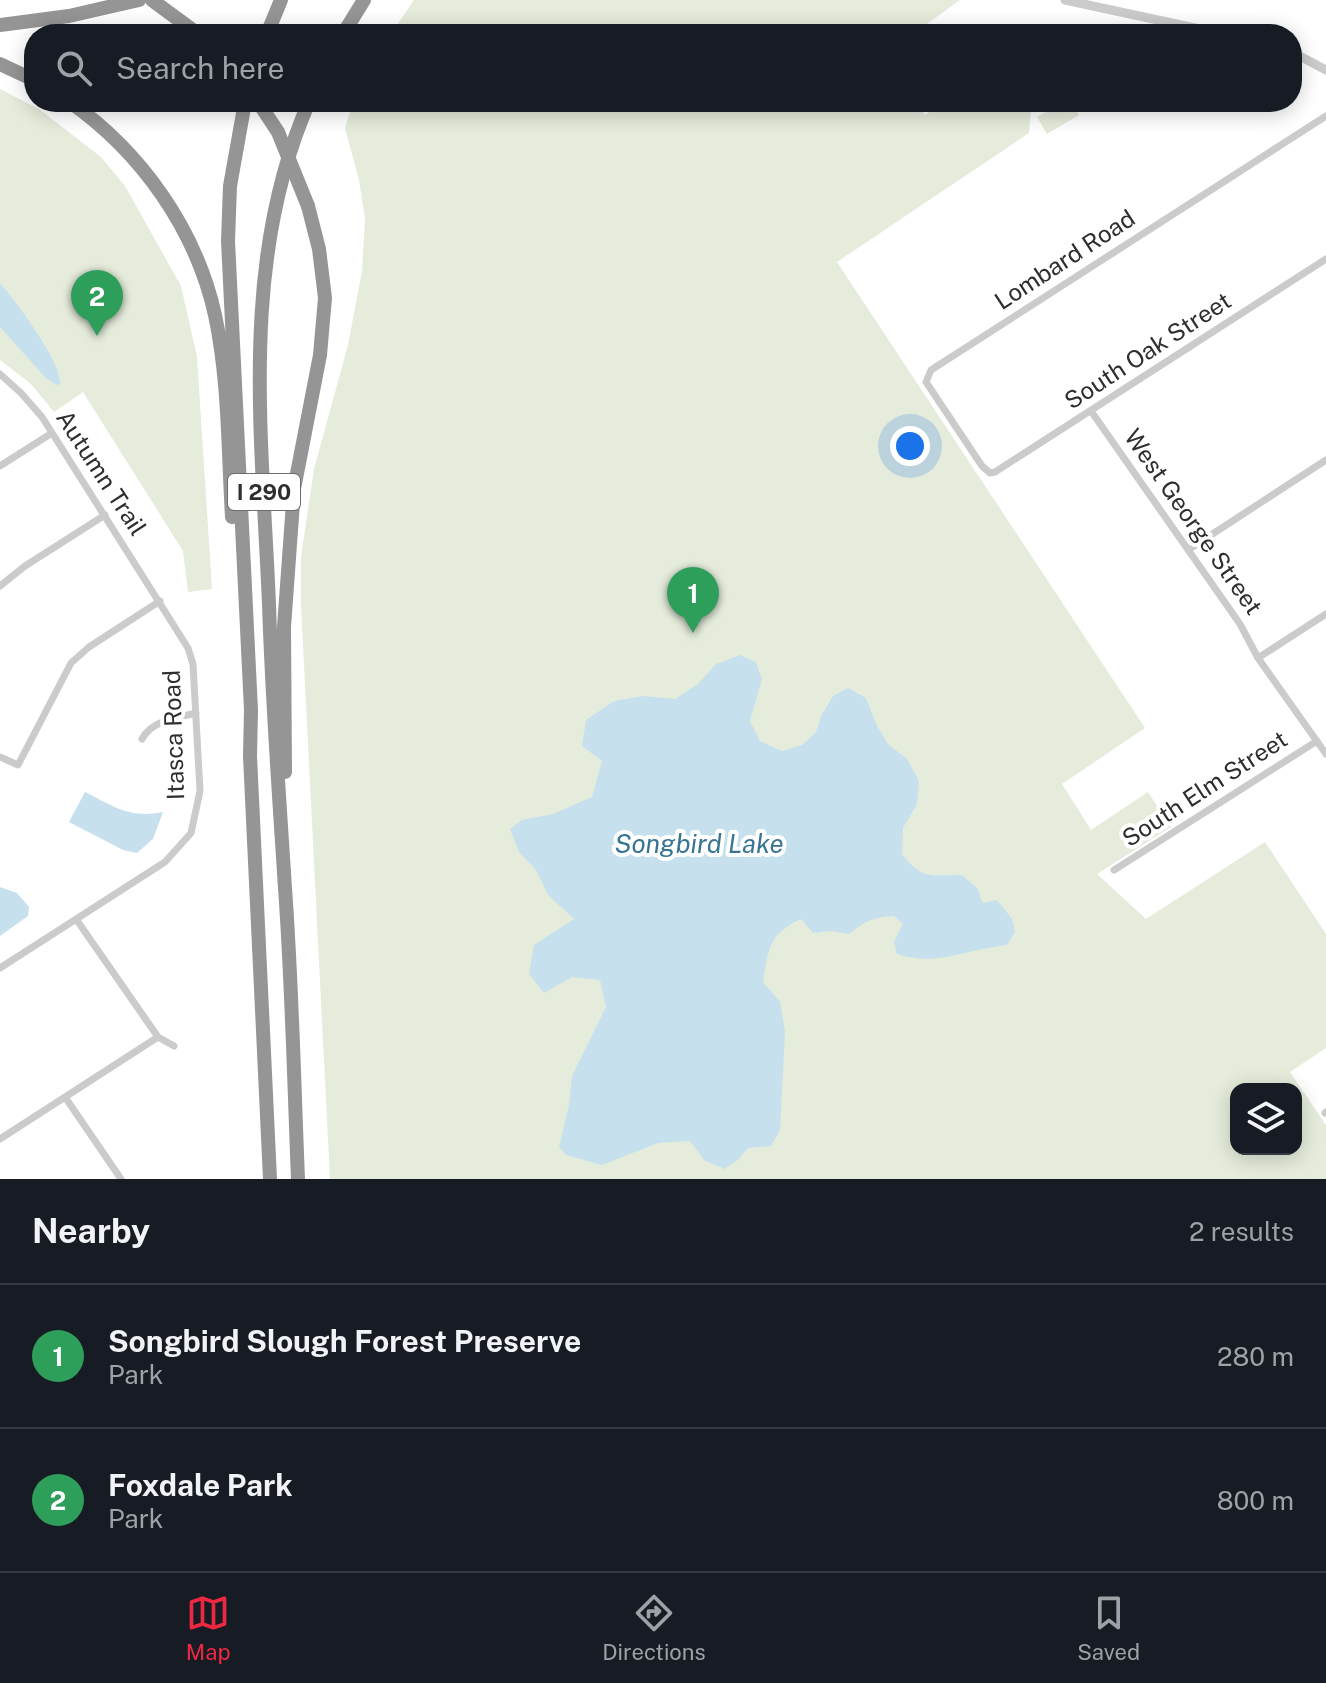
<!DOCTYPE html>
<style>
:root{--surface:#171b24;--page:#20242c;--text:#f1f3f6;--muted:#9ea1a6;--line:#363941;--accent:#ed2841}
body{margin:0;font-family:"Public Sans",sans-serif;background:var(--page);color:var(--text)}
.controls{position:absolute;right:24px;bottom:24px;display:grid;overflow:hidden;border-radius:16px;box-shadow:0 4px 20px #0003}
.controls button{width:72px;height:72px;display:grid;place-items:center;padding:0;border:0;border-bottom:2px solid var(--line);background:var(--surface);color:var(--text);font:40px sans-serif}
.you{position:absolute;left:910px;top:446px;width:28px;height:28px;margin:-20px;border:6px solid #fff;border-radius:50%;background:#1a73e8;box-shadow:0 0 0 12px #1a73e833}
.badge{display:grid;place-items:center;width:52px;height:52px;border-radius:50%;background:var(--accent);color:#fff;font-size:26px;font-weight:700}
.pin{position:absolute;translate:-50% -66px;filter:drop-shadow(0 2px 4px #0008)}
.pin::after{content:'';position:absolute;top:42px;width:28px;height:24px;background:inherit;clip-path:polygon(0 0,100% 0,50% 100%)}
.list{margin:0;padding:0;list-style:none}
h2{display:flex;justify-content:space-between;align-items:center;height:104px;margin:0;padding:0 32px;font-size:34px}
h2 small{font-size:26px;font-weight:400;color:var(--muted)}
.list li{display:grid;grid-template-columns:52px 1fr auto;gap:24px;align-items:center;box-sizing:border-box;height:144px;padding:0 32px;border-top:2px solid var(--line)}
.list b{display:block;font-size:30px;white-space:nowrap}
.list p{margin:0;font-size:26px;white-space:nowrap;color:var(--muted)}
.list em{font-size:26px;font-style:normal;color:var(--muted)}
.icon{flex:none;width:44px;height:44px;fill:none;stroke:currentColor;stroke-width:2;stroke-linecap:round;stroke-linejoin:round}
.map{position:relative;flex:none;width:1326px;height:1179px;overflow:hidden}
.search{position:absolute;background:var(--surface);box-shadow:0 4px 20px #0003;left:24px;right:24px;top:24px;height:88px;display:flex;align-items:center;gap:20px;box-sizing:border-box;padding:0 28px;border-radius:32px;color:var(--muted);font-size:30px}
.sheet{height:392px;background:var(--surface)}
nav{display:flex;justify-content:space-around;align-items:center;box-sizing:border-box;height:112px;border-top:2px solid var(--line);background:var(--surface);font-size:22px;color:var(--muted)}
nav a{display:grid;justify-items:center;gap:4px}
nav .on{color:var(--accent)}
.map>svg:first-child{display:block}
.green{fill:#e5ecdb;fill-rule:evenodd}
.water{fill:#c6e0ed}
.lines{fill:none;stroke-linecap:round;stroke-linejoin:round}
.minor{stroke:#cbcbcb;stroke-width:7}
.tertiary{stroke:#cbcbcb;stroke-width:9}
.motorway{stroke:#959595;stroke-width:14}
.motorway-bridge{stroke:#959595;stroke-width:14}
.labels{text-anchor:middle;stroke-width:8;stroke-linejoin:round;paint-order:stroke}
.shield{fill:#fff;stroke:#6d6d6d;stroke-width:2}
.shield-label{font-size:22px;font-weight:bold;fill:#2e2e2e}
.street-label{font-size:24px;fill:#2e2e2e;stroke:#fff}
.water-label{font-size:26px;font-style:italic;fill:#387593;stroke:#fff}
</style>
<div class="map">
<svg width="1326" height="1179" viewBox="0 0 1326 1179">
<rect width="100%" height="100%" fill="#fff"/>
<!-- green -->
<path class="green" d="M414,0H960L913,34H391Z
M0,89L39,109L101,157L125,186L181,286L197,357L212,589L188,592L183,551L83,392L54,412L31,384L0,360Z
M353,102H916L925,115L944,102H1032L1029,133L837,262L1145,728L1062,784L1091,830L1148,792L1171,827L1097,874L1146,919L1265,842L1326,934V1048L1290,1072L1326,1125V1179H330L301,605V557L314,469L348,345L362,271L365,218L359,180L345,128ZM1236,1089H1296V1149H1236Z
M1063,102H1072L1079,115L1047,134L1037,117Z"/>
<!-- water -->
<path class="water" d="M0,283C15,300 63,364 60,384L56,385L45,377L0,327Z
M740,655L756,662L762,679L750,721L760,741L782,751L802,745L816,732L821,716L833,696L848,688L866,698L877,726L888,744L907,759L919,781L917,804L903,828L902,854C923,881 931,875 962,875L977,888L983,903L997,900L1012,919L1015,932L1007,945C966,949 938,967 897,954L894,942L903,924L894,916C875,916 864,922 849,934L831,931L813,933L801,919C769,934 768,949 763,982L780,1002L785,1031L780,1130L771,1146L748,1148L739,1159L724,1169L704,1160L690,1141L658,1143L602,1165L566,1155L559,1147L569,1105L572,1076L606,1007L600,980L572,977L544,993L529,974L534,945L574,919L548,895L536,870L519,852L510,829L522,820L553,814L592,797L602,761L582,746L586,720L614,701L643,696L675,699L698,684L716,664Z
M85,792C113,806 130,819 163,812L153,839L137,853L123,850L69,822Z
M0,887L17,893L29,907L28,916L0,936Z"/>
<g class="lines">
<!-- minor -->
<path class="minor" d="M1326,116L931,370L926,382L982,466L990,473L995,472L1326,259
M0,374L21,393L42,417L188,648L193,664L200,791L191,833L165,862L0,968
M1091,411L1240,624L1258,658L1326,754
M0,466L52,433
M1188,550L1326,460
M0,586L25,566L105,515
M1258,658L1326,614
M142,739C152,720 177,718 196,713
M0,757L18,765L71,663L89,647L160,601
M1114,870L1317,741
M76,919L158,1037L174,1046
M65,1097L121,1179
M1325,1113L1326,1112
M0,1139L158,1037"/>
<!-- tertiary -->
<path class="tertiary" d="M1065,0L1223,34
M1292,52L1326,70"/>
<!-- motorway -->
<path class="motorway" d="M152,0L198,34
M0,25L69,16L139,0
M267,34L281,0
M343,34L364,0
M0,64L34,80
M70,102C141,152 196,229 215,315C229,380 228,451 232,517
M245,102L230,186L228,241L251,710L250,756L270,1179
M285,772L284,627L294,489L320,355L325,298L319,249L308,206
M298,1179C294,1082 292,985 285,888C279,794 272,699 269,604C262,435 239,261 309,102"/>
<!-- motorway-bridge -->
<path class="motorway-bridge" d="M258,102L278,132L308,206"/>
</g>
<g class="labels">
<!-- shield labels -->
<rect class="shield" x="228" y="474" width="72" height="36" rx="6"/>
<g class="shield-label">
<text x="264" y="500">I 290</text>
</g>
<!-- street labels -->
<g class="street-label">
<text transform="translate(1065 260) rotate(-33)" y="8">Lombard Road</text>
<text transform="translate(1148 351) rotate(-33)" y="8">South Oak Street</text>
<text transform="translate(101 473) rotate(57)" y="8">Autumn Trail</text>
<text transform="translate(1193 522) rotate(55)" y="8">West George Street</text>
<text transform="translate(174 735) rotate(-92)" y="8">Itasca Road</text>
<text transform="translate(1205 789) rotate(-33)" y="8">South Elm Street</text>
</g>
<!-- water labels -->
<g class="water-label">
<text x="699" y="853">Songbird Lake</text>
</g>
</g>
</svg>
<div class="controls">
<button><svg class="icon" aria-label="layers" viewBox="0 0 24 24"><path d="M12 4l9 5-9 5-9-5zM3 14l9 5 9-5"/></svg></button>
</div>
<div class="you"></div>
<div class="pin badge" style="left:693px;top:633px;background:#2e9e5b">1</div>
<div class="pin badge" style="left:97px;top:336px;background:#2e9e5b">2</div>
<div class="search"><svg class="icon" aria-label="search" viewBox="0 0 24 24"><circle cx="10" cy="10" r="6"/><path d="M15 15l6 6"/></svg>Search here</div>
</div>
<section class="sheet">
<h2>Nearby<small>2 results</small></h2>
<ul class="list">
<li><span class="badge" style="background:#2e9e5b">1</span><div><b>Songbird Slough Forest Preserve</b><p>Park</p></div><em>280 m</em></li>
<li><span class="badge" style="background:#2e9e5b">2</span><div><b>Foxdale Park</b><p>Park</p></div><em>800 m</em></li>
</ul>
</section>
<nav>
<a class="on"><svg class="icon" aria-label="map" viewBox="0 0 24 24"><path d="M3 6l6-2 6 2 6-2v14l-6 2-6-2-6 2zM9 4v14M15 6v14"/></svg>Map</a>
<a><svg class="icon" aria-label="directions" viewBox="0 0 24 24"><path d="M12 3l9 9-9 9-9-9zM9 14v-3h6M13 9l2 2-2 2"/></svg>Directions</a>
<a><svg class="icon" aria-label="saved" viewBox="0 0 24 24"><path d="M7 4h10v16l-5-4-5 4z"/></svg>Saved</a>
</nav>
